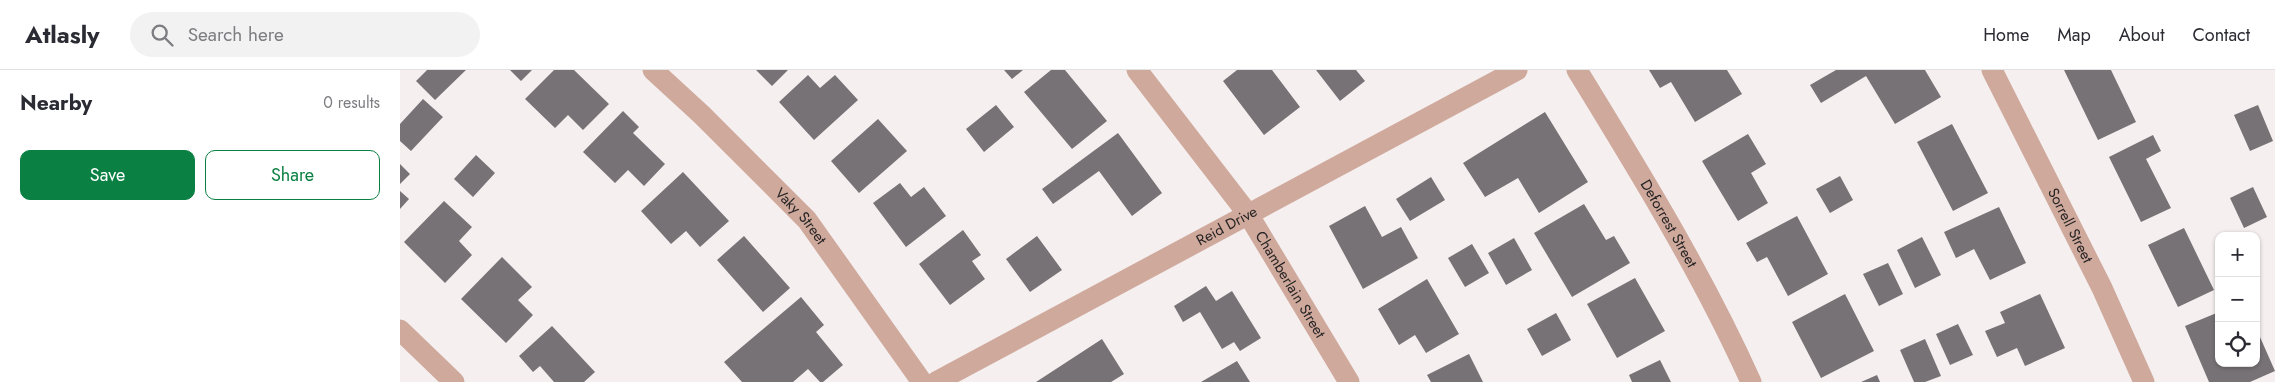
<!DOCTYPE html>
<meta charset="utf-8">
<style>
:root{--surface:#fff;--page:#f2f2f3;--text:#2b2b33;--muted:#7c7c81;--line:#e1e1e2;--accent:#0b8043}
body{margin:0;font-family:Jost,sans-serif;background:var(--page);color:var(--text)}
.controls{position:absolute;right:15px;bottom:15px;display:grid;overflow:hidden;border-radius:10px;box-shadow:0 1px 4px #0004}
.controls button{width:45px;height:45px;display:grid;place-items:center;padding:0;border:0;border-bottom:1px solid var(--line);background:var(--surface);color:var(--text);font:25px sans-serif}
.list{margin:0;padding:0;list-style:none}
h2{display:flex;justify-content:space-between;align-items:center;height:65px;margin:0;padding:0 20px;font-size:21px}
h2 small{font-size:16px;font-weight:400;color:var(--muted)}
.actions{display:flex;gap:10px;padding:15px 20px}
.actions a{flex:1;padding:11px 0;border:1px solid var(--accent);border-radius:10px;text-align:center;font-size:18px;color:var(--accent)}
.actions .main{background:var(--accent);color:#fff}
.icon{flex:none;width:28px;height:28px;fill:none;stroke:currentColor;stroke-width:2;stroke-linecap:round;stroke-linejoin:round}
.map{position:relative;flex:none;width:1875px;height:312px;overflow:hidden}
header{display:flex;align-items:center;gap:30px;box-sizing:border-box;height:70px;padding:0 25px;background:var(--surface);border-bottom:1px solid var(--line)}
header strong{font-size:24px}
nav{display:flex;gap:28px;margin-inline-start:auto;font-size:18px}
.search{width:350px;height:45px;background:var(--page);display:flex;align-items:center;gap:12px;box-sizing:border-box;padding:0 18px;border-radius:28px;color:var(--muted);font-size:19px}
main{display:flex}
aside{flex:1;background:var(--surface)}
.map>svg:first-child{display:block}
.building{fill:#777275}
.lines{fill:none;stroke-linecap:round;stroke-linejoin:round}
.street{stroke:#cfa99c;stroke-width:21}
.labels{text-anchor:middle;stroke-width:4;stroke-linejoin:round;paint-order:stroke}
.street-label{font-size:15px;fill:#272425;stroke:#f5efef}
</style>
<header>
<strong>Atlasly</strong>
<div class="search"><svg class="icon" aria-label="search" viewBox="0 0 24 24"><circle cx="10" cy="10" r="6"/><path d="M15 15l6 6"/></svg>Search here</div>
<nav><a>Home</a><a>Map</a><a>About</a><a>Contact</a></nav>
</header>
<main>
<aside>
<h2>Nearby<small>0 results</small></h2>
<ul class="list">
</ul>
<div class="actions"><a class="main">Save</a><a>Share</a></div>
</aside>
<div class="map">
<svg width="1875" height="312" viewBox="0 0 1875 312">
<rect width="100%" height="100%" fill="#f5efef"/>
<!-- building -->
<path class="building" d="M27,0H66L35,30L16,11Z
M110,0H132L121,11Z
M154,0H174L209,34L183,60L168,45L155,58L125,29Z
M356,0H388L372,16Z
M604,0H623L612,9Z
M651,0H665L707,51L672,79L624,22Z
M837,0H872L900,37L864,65L823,11Z
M916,0H956L965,11L940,31Z
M1249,0H1327L1342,24L1295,52L1271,12L1260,18Z
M1436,0H1525L1541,27L1495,54L1466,6L1421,33L1410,15Z
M1664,0H1711L1736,52L1698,70Z
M408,5L420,18L435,5L458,30L414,70L379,32Z
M23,29L43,47L11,81L0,71V54Z
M596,35L614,57L584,82L566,59Z
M1858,35L1873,71L1850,81L1834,45Z
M223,41L239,57L233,63L265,94L244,116L228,100L215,113L183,82Z
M1145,42L1188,112L1139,143L1118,108L1085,127L1063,93Z
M478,49L507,81L459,123L431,91Z
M1552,54L1588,123L1553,141L1517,72Z
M718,63L762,123L732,146L699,101L653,134L642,119Z
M1348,64L1366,94L1351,103L1368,133L1338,151L1302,91Z
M1753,65L1761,81L1746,89L1771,138L1741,152L1709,87Z
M76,85L95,103L73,127L54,109Z
M0,94L10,104L0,114Z
M283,102L329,151L300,177L286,161L271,174L241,141Z
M1440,106L1453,130L1430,143L1416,119Z
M1031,107L1045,130L1010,151L996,129Z
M500,113L511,127L524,117L546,146L506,177L473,133Z
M1853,117L1867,147L1844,158L1830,128Z
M0,121L9,129L0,139Z
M44,131L72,157L59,171L72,185L45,213L4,172Z
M1184,134L1206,170L1214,166L1230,193L1172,227L1134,163Z
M965,136L982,167L1001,157L1018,188L963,219L929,156Z
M1599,137L1626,193L1590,210L1574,179L1556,188L1544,162Z
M1397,146L1428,204L1388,226L1367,187L1357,192L1346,173Z
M1784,158L1814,220L1778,237L1748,175Z
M563,160L581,185L572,191L585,209L550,235L519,194Z
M344,166L390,218L363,242L317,190Z
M637,166L662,200L630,222L606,189Z
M1522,167L1541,205L1515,218L1497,180Z
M1114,168L1132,200L1106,215L1088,183Z
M1072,174L1089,203L1065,217L1048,188Z
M102,187L132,217L118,230L133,245L106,273L61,229Z
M1488,193L1503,224L1479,236L1463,204Z
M1235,208L1265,261L1217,288L1187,234Z
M1027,209L1059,264L1026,283L1015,265L999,275L978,239Z
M806,216L816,231L832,221L861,268L840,281L834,272L822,279L800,242L783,252L774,236Z
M1445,224L1474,281L1421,308L1392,252Z
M1640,224L1665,278L1625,296L1617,278L1597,287L1585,261L1605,253L1600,242Z
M401,227L424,255L416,262L443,295L423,312H420L408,299L393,312H342L324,292Z
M1819,242V293H1856V258L1875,301L1850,312H1809L1785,256Z
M1156,243L1171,270L1142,286L1127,259Z
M1558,254L1573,285L1550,295L1536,264Z
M152,256L195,302L184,312H154L140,296L133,302L119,286Z
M702,269L724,304L711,312H636Z
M1525,269L1541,306L1525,312H1514L1500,280Z
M1069,284L1083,312H1031L1027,305Z
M1260,290L1271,312H1232L1229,305Z
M837,291L850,312H801Z
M1477,305L1480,312H1461Z"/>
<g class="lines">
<!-- street -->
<g class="street">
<path id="s1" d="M253,0L302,45L407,150L522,312"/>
<path id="s2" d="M737,0L848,144L949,312"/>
<path id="s3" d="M1177,0C1239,101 1302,203 1351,312"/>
<path id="s4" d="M1592,0L1702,218L1744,312"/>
<path d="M0,260L54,312"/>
<path id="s5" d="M536,312L1117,0"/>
</g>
</g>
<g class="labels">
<!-- street labels -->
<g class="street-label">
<text dy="5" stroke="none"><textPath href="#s1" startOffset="208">Vaky Street</textPath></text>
<text dy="5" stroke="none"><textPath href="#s3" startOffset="179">Deforrest Street</textPath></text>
<text dy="5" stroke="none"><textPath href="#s4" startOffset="174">Sorrell Street</textPath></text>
<text dy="5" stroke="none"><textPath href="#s5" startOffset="330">Reid Drive</textPath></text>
<text dy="5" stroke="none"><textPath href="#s2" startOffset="264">Chamberlain Street</textPath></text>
</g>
</g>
</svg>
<div class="controls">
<button>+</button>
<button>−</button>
<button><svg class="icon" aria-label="locate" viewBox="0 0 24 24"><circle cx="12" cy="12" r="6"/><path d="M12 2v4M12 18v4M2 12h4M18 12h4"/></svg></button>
</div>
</div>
</main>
